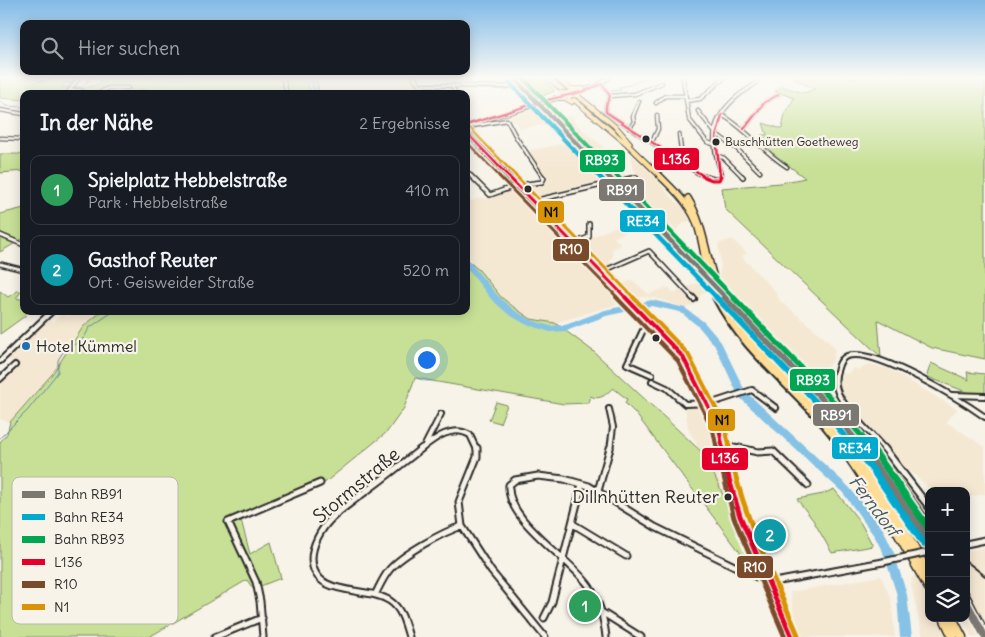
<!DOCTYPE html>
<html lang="de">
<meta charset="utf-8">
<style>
:root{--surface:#171b24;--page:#242831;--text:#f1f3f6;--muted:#9ea1a6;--line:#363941;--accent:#1f6fb2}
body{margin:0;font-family:Delius,sans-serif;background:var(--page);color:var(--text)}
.controls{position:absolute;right:15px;bottom:15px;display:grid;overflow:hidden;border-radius:10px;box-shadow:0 2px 12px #0003}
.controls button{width:45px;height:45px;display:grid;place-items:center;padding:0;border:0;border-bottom:1px solid var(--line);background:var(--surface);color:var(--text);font:25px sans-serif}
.you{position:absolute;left:426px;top:359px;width:18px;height:18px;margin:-12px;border:4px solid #fff;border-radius:50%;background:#1a73e8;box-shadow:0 0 0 8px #1a73e833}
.badge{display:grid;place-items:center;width:32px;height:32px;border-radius:50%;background:var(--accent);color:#fff;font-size:16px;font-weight:700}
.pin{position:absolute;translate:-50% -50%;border:2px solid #fff;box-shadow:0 1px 5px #0006}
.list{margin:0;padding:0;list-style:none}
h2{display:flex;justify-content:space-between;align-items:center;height:65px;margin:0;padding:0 20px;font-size:21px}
h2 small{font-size:16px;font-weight:400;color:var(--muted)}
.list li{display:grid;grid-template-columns:32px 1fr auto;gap:15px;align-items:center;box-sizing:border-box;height:70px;margin:0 10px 10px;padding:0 10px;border:1px solid var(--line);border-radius:10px}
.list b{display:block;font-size:19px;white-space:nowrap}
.list p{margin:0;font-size:16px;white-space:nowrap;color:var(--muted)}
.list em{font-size:16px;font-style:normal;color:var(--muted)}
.icon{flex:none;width:28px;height:28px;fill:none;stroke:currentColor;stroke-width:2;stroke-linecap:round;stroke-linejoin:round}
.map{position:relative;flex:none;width:985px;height:637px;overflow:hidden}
.search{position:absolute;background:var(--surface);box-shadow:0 2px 12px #0003;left:20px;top:20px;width:450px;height:55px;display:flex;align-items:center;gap:12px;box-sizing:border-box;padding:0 18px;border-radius:10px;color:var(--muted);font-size:19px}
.panel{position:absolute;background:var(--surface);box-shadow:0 2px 12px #0003;left:20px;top:90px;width:450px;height:225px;border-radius:10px}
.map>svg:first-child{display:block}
.built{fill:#f5e8d3;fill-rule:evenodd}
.green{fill:#c7e096;stroke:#798660}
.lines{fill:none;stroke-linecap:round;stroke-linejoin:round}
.stream{stroke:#62869b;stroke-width:1}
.river{fill:#86c2e6;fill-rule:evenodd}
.minor-far3-casing{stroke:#2b2b2b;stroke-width:5}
.minor-far2-casing{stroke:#2b2b2b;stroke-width:6}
.minor-far1-casing{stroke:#2b2b2b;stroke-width:8}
.minor-casing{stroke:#2b2b2b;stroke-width:9}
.major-far3-casing{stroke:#2b2b2b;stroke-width:6}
.major-far2-casing{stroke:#2b2b2b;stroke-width:8}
.major-far1-casing{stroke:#2b2b2b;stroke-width:9}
.major-casing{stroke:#2b2b2b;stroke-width:11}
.highway-far3-casing{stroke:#2b2b2b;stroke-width:6}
.highway-far2-casing{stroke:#2b2b2b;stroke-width:8}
.highway-far1-casing{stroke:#2b2b2b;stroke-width:10}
.highway-casing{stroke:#2b2b2b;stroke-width:11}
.minor-far3{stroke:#f7f3e8;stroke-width:2.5}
.minor-far2{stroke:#f7f3e8;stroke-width:3}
.minor-far1{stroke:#f7f3e8;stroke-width:4}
.minor{stroke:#f7f3e8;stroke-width:5}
.major-far3{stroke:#ffdd96;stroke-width:4}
.major-far2{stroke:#ffdd96;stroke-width:4.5}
.major-far1{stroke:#ffdd96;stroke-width:5.5}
.major{stroke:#ffdd96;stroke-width:7}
.highway-far3{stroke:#ffdd96;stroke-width:4}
.highway-far2{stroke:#ffdd96;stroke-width:5}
.highway-far1{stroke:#ffdd96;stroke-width:6}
.highway{stroke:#ffdd96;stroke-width:8}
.rail-far1{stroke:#2b2b2b;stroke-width:1}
.rail{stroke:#2b2b2b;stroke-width:2}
.minor-bridge-casing{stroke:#2b2b2b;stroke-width:9;stroke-linecap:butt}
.highway-bridge-casing{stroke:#2b2b2b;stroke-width:6;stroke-linecap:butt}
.minor-bridge{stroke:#f7f3e8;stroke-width:5}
.highway-bridge{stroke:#ffdd96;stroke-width:4}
.bus-1-far3-casing{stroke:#f7f3e8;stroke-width:5}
.bus-1-far2-casing{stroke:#f7f3e8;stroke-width:6}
.bus-1-far1-casing{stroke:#f7f3e8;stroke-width:8}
.bus-1-casing{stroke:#f7f3e8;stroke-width:9}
.bus-2-far3-casing{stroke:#f7f3e8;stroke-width:5}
.bus-2-far2-casing{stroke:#f7f3e8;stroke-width:6}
.bus-2-far1-casing{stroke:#f7f3e8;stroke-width:8}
.bus-2-casing{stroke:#f7f3e8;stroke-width:9}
.bus-3-far3-casing{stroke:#f7f3e8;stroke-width:5}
.bus-3-far2-casing{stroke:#f7f3e8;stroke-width:6}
.bus-3-far1-casing{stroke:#f7f3e8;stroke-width:8}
.bus-3-casing{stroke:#f7f3e8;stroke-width:9}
.bus-1-far3{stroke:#e4002b;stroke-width:2.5}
.bus-1-far2{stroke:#e4002b;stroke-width:3}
.bus-1-far1{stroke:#e4002b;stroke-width:4}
.bus-1{stroke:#e4002b;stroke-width:5}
.bus-2-far3{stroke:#7a4b2a;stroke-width:2.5}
.bus-2-far2{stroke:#7a4b2a;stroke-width:3}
.bus-2-far1{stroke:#7a4b2a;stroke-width:4}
.bus-2{stroke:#7a4b2a;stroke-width:5}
.bus-3-far3{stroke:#d89406;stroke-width:2.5}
.bus-3-far2{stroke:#d89406;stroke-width:3}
.bus-3-far1{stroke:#d89406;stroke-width:4}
.bus-3{stroke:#d89406;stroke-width:5}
.rail-1-far3-casing{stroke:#f7f3e8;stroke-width:6}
.rail-1-far2-casing{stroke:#f7f3e8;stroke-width:8}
.rail-1-far1-casing{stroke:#f7f3e8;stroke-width:9}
.rail-1-casing{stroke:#f7f3e8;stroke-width:11}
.rail-2-far3-casing{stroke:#f7f3e8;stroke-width:6}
.rail-2-far2-casing{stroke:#f7f3e8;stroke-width:8}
.rail-2-far1-casing{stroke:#f7f3e8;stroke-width:9}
.rail-2-casing{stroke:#f7f3e8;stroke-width:11}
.rail-3-far3-casing{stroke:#f7f3e8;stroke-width:6}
.rail-3-far2-casing{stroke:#f7f3e8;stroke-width:8}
.rail-3-far1-casing{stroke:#f7f3e8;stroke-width:9}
.rail-3-casing{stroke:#f7f3e8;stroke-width:11}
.rail-1-far3{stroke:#7b7872;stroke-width:4}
.rail-1-far2{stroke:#7b7872;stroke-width:4.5}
.rail-1-far1{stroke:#7b7872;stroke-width:5.5}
.rail-1{stroke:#7b7872;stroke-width:7}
.rail-2-far3{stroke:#00a9ce;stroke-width:4}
.rail-2-far2{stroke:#00a9ce;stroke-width:4.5}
.rail-2-far1{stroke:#00a9ce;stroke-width:5.5}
.rail-2{stroke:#00a9ce;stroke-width:7}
.rail-3-far3{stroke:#00a651;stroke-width:4}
.rail-3-far2{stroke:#00a651;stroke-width:4.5}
.rail-3-far1{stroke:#00a651;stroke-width:5.5}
.rail-3{stroke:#00a651;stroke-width:7}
.bus-dot{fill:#2b2b2b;stroke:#f7f3e8;stroke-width:2}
.poi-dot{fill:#1f6fb2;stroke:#f7f3e8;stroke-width:2}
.labels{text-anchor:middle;stroke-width:4.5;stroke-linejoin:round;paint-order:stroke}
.far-bus-label{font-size:12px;fill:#2b2b2b;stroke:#f7f3e8;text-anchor:start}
.poi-label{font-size:16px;fill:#2b2b2b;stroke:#f7f3e8;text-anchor:start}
.near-bus-label{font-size:18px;fill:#2b2b2b;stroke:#f7f3e8;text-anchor:end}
.water-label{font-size:18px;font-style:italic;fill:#465863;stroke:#f7f3e8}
.near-street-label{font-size:19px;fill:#2b2b2b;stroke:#f7f3e8}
.key{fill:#f7f3e8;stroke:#bab7af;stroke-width:1}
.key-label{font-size:14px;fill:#2b2b2b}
.line-badge{stroke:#f7f3e8;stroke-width:2}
.badge-label{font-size:14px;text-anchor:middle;font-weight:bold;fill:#fff}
.pale-badge-label{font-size:14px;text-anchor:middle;font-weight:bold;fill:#111}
</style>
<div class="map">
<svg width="985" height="637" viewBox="0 0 985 637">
<rect width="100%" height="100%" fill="#f7f3e8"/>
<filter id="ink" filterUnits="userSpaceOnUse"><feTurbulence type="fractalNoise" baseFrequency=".02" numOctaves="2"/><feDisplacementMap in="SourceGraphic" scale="10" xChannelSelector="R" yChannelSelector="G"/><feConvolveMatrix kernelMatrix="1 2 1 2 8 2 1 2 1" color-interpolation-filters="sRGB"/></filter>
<g filter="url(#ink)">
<!-- built -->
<path class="built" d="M316,78H409L419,87L410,89L413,94H321Z
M511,78H528L531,81L529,90L556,117L572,116L574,122L601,145L627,177L626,179L632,180L638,177L632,165V156L654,175L669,195L688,212L690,221L684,223L676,230L662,218L804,370L808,368L719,276L721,265L718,244L732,239L747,253L742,256L745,260L775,291L779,300L826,339L835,348L833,361L827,367L831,371L815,380L812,378L835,406L839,403L842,405L864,431L893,466L929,515V557L893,494L855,444L737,315L704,288L705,293L701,295L696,304L686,308L655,298L641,297L555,323L531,319L501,297L466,254V197L470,201L483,197L485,199L516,188L543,183L548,180L527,151L566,143L602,183L530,201L566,240L578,243L638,217L609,185L613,184L568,138H564L550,124L520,128L516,121H511L509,115L535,107L544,117L549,116ZM645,224L663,242V246L698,282L674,293L668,287L649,294L632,280L624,283L619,278L613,280L611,277L614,269L609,260L613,257L612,249L621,245L614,237Z
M74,311H102L83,327L53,373L10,422L0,419V380L16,363L6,360L46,321L53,322L61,314L69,316Z
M870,364L889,369L957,409L946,422L985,447V494L966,498V491H933L899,462L852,409L841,391L839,383L843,372L847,374L855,368L858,370Z
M703,405L716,441L724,488H720L688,428L685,406Z
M985,547V637H971L962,618H966V551Z
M916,575L929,599V618H939L948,637H923L911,586L912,577Z
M881,576L891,599L895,637H803L793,609L790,592Z"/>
<!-- green -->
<path class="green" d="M0,78H80L74,83H65L62,87H81L79,94H24V100L0,98Z
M88,78H306L311,94H169L140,89L137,92L118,86L96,94H88L83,89L101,83L98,79H91L87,83Z
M528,78H541L555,91L537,98L529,90L531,82Z
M792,78H985V359L932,348L878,320L881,357L725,209L722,188L780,183L805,178L771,152L761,135H767L763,123L782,129L785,114L794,98L775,91L782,86L803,93L815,89Z
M24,152V171L0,173V154H19Z
M24,208V238L0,252V214Z
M466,259L479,270L501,297L515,308L531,319L555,323L593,351L705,455L752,558L745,559L636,414L625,403L627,399L613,388C606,394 601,401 590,396L588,403L564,404L415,378L404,408L387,432L322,485L240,516L250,554L271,542L281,578L253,589L247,580L149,637H0V442L7,434L10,422L53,373L83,327L102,311H466Z
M19,290L21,292L16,298L24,300V311H27L25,316L0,334V291L8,297Z
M931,363L969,380L967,372L985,374V394H972L930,378L927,375Z
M496,402L507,405L500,423L489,420Z
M834,489L860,522L873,546L832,553L813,520L797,499L823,494Z
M583,594L591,602L594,615L589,616L581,613L576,605L579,595Z"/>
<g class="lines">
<!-- stream -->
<path class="stream" d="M980,78L985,81
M611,91L621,90L619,87L630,85L645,78
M83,92L84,90L79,89L86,85L88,78
M0,101L6,106L24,107
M0,438L28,410L58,372V360L63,352L84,338L89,328L114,311"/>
<!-- river -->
<path class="river" d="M309,78H313L317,94H313Z
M466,260H468L497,295L514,310L531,320L550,326L565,325L605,310L652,300L685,308L704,322L721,342L745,391L849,487L883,529L894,553L907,595L912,637H900L897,595L884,555L875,537L843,493L739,397L715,346L698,326L680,312L652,306L606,316L566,331L550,332L525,324L508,314L491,299L466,267Z"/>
<defs>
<path id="minor-far3" d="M283,78L287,94
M683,78L689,119L707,142L713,144
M40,79L49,78
M602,84L610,96L606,105V112L699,174L707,177
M421,85L505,87
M510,85L513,86L505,87Z
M452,86L456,94
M69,91L80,90L85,94
M69,91L79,78
M574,93L596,86L609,78
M98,94L108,88H128
M416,94L427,91
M610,96L635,94L662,83
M686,101L700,99L724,78
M656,103L665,96H685
M0,110L24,114
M698,111L715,133L737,149L760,172
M722,115C747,129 763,152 787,167
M467,125L565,96
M467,127L507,120L516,137L543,177
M629,128L634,122L633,116L639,101
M744,129L765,102L778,95
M679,134L682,158L680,161
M0,138L24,139
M652,142L658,129L657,115
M716,155L724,158L743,177
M466,171L472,177
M720,177L721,175C712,141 707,121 739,95C746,89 755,87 759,78"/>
<path id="minor-far2" d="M471,176L490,195L518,185L542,182L544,178L542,176
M704,176L717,180L721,176
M742,176L743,177
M533,201L636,177
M0,235L24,245
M574,243L589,237V224
M0,264L24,270
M601,272L649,251L693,298"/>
<path id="minor-far1" d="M692,297L694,299
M650,323L645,326L627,364L652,375
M0,361L52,311
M0,379L15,365
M652,381L667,388L685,404L712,403L752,390L776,408
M952,395L985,396
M609,409L613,427L610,450
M722,445L746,450
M424,447L441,414
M420,450C434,439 452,424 470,435L477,450
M885,450C870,432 852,417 840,397C835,388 834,378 838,368C839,364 842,358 847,356C875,347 961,400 985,417"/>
<path id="minor" d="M477,448V457L459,502L462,526L491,571L545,637
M739,448L758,452L773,451L808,485
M884,448L929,507
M598,491L610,448
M573,524L626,556
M966,544L985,540
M376,593C380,585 384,576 390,569C403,554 443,532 462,526
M603,613L641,637
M544,618L552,602L582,484
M215,637L262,618
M263,637L260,601L256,582L228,522L320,483
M409,637C405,624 402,609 390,601C367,585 313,599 312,559C312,545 321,529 331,519C340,510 351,503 361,495C382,480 402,464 422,448
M606,637C604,618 600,602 589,586C569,557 506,521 509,485L515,480L538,476L564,479L589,486L655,527L769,583L883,562"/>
<path id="major-far3" d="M414,78L429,94
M466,132L509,177"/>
<path id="major-far2" d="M508,176L627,298"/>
<path id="major-far1" d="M626,297L683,357L719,428L723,450"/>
<path id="major" d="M723,448L729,479L740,516L792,637"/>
<path id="highway-far3" d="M548,78L627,144L661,177
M557,78L570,89H583
M578,96L617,128L630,143
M555,98H565L572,102"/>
<path id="highway-far2" d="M660,176C675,191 692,206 698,228C705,252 705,276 717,298
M688,198C707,229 706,266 722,298"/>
<path id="highway-far1" d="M716,297C747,358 806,394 844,450
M721,297C751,357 811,397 851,450"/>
<path id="highway" d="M843,448L888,515L929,588
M850,448L885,498L929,574
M944,618L953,637
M952,618L962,637"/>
</defs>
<!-- minor-far3 casing -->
<use href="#minor-far3" class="minor-far3-casing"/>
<!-- minor-far2 casing -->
<use href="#minor-far2" class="minor-far2-casing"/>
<!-- minor-far1 casing -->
<use href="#minor-far1" class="minor-far1-casing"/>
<!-- minor casing -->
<use href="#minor" class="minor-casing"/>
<!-- major-far3 casing -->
<use href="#major-far3" class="major-far3-casing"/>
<!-- major-far2 casing -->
<use href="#major-far2" class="major-far2-casing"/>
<!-- major-far1 casing -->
<use href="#major-far1" class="major-far1-casing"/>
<!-- major casing -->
<use href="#major" class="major-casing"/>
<!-- highway-far3 casing -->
<use href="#highway-far3" class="highway-far3-casing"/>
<!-- highway-far2 casing -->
<use href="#highway-far2" class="highway-far2-casing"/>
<!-- highway-far1 casing -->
<use href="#highway-far1" class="highway-far1-casing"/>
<!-- highway casing -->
<use href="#highway" class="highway-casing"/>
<!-- minor-far3 -->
<use href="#minor-far3" class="minor-far3"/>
<!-- minor-far2 -->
<use href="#minor-far2" class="minor-far2"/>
<!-- minor-far1 -->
<use href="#minor-far1" class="minor-far1"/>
<!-- minor -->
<use href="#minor" class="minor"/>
<!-- major-far3 -->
<use href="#major-far3" class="major-far3"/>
<!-- major-far2 -->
<use href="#major-far2" class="major-far2"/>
<!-- major-far1 -->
<use href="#major-far1" class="major-far1"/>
<!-- major -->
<use href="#major" class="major"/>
<!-- highway-far3 -->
<use href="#highway-far3" class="highway-far3"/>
<!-- highway-far2 -->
<use href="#highway-far2" class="highway-far2"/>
<!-- highway-far1 -->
<use href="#highway-far1" class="highway-far1"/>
<!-- highway -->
<use href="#highway" class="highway"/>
<!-- rail-far1 -->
<path class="rail-far1" d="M316,78L319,94
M838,405L878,450"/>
<!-- rail -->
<path class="rail" d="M877,448L929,519
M966,561L985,576
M966,588L985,625"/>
<defs>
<path id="minor-bridge" d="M883,562L929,552"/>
<path id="highway-bridge" d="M561,93H568L571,90
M569,99L570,94L578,96"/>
</defs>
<!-- minor-bridge casing -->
<use href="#minor-bridge" class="minor-bridge-casing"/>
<!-- highway-bridge casing -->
<use href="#highway-bridge" class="highway-bridge-casing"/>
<!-- minor-bridge -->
<use href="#minor-bridge" class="minor-bridge"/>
<!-- highway-bridge -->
<use href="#highway-bridge" class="highway-bridge"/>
<defs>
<path id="bus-1-far3" d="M602,84L610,96L606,105V112L705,177
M466,125L543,101L581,92L602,84
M744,129L765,102L778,95
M466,132L509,177
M720,177L716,137L722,115"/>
<path id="bus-1-far2" d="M508,176L626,298
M702,176L712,180H719L721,176"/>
<path id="bus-1-far1" d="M625,297L683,357L719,428L723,450"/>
<path id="bus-1" d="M723,448L729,479L740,516L792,637"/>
<path id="bus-2-far3" d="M466,141L500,177"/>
<path id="bus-2-far2" d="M499,176L618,298"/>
<path id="bus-2-far1" d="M616,297L678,361L713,430L717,450"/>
<path id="bus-2" d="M717,448L734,518L785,637"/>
<path id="bus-3-far3" d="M470,128L517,177"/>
<path id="bus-3-far2" d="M516,176L634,298"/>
<path id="bus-3-far1" d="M633,297L688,354L725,426L730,450"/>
<path id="bus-3" d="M729,448C742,514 772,574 798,635"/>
</defs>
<!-- bus-1-far3 casing -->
<use href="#bus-1-far3" class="bus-1-far3-casing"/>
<!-- bus-1-far2 casing -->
<use href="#bus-1-far2" class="bus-1-far2-casing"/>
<!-- bus-1-far1 casing -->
<use href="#bus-1-far1" class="bus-1-far1-casing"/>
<!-- bus-1 casing -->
<use href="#bus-1" class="bus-1-casing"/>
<!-- bus-2-far3 casing -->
<use href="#bus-2-far3" class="bus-2-far3-casing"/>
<!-- bus-2-far2 casing -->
<use href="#bus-2-far2" class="bus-2-far2-casing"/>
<!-- bus-2-far1 casing -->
<use href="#bus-2-far1" class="bus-2-far1-casing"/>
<!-- bus-2 casing -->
<use href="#bus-2" class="bus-2-casing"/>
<!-- bus-3-far3 casing -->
<use href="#bus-3-far3" class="bus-3-far3-casing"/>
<!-- bus-3-far2 casing -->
<use href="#bus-3-far2" class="bus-3-far2-casing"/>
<!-- bus-3-far1 casing -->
<use href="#bus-3-far1" class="bus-3-far1-casing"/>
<!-- bus-3 casing -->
<use href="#bus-3" class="bus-3-casing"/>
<!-- bus-1-far3 -->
<use href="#bus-1-far3" class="bus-1-far3"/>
<!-- bus-1-far2 -->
<use href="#bus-1-far2" class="bus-1-far2"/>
<!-- bus-1-far1 -->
<use href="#bus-1-far1" class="bus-1-far1"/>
<!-- bus-1 -->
<use href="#bus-1" class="bus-1"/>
<!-- bus-2-far3 -->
<use href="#bus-2-far3" class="bus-2-far3"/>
<!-- bus-2-far2 -->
<use href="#bus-2-far2" class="bus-2-far2"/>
<!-- bus-2-far1 -->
<use href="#bus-2-far1" class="bus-2-far1"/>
<!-- bus-2 -->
<use href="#bus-2" class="bus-2"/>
<!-- bus-3-far3 -->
<use href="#bus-3-far3" class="bus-3-far3"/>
<!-- bus-3-far2 -->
<use href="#bus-3-far2" class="bus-3-far2"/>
<!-- bus-3-far1 -->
<use href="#bus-3-far1" class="bus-3-far1"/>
<!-- bus-3 -->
<use href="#bus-3" class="bus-3"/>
<defs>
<path id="rail-1-far3" d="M514,78L609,177"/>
<path id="rail-1-far2" d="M608,176L726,298"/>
<path id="rail-1-far1" d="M724,297L825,402L864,450"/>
<path id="rail-1" d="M863,448L929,540
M966,601L985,637"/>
<path id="rail-2-far3" d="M509,82L600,177"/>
<path id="rail-2-far2" d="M599,176L717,298"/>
<path id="rail-2-far1" d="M716,297L820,406L856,450"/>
<path id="rail-2" d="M855,448L872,469L924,544"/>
<path id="rail-3-far3" d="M523,78L618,177"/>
<path id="rail-3-far2" d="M617,176L734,298"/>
<path id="rail-3-far1" d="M733,297L830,398L873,450"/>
<path id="rail-3" d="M872,448L929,529"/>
</defs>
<!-- rail-1-far3 casing -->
<use href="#rail-1-far3" class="rail-1-far3-casing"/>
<!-- rail-1-far2 casing -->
<use href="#rail-1-far2" class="rail-1-far2-casing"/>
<!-- rail-1-far1 casing -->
<use href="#rail-1-far1" class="rail-1-far1-casing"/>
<!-- rail-1 casing -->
<use href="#rail-1" class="rail-1-casing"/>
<!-- rail-2-far3 casing -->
<use href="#rail-2-far3" class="rail-2-far3-casing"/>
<!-- rail-2-far2 casing -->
<use href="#rail-2-far2" class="rail-2-far2-casing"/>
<!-- rail-2-far1 casing -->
<use href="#rail-2-far1" class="rail-2-far1-casing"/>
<!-- rail-2 casing -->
<use href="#rail-2" class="rail-2-casing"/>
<!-- rail-3-far3 casing -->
<use href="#rail-3-far3" class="rail-3-far3-casing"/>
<!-- rail-3-far2 casing -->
<use href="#rail-3-far2" class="rail-3-far2-casing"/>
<!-- rail-3-far1 casing -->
<use href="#rail-3-far1" class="rail-3-far1-casing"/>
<!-- rail-3 casing -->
<use href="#rail-3" class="rail-3-casing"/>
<!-- rail-1-far3 -->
<use href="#rail-1-far3" class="rail-1-far3"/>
<!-- rail-1-far2 -->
<use href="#rail-1-far2" class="rail-1-far2"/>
<!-- rail-1-far1 -->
<use href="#rail-1-far1" class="rail-1-far1"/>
<!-- rail-1 -->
<use href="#rail-1" class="rail-1"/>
<!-- rail-2-far3 -->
<use href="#rail-2-far3" class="rail-2-far3"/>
<!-- rail-2-far2 -->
<use href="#rail-2-far2" class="rail-2-far2"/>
<!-- rail-2-far1 -->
<use href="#rail-2-far1" class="rail-2-far1"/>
<!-- rail-2 -->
<use href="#rail-2" class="rail-2"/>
<!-- rail-3-far3 -->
<use href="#rail-3-far3" class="rail-3-far3"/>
<!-- rail-3-far2 -->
<use href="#rail-3-far2" class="rail-3-far2"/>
<!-- rail-3-far1 -->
<use href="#rail-3-far1" class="rail-3-far1"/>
<!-- rail-3 -->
<use href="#rail-3" class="rail-3"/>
</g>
</g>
<!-- sky -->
<linearGradient id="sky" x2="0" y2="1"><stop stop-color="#81bae7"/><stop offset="0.46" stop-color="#fbfaf5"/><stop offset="1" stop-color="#fbfaf5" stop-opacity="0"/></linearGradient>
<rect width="985" height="168" fill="url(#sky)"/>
<!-- markers -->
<g class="bus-dot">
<circle cx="646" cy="139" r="4.5"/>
<circle cx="716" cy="142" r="4.5"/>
<circle cx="528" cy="189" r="4.5"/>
<circle cx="656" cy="338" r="4.5"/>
<circle cx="728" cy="497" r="4.5"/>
</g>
<circle class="poi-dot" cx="26" cy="346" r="5"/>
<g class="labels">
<!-- far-bus labels -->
<g class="far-bus-label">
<text x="725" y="146">Buschhütten Goetheweg</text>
</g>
<!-- poi labels -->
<g class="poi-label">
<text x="36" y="352">Hotel Kümmel</text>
</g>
<!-- near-bus labels -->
<g class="near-bus-label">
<text x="719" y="503">Dillnhütten Reuter</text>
</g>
<!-- water labels -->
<g class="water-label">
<text transform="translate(874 506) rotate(53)" y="6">Ferndorf</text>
</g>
<!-- near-street labels -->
<g class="near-street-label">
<text transform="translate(356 485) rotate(-40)" y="7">Stormstraße</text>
</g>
</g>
<!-- legend -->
<rect x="12" y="477" width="166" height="147" rx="8" class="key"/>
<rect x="22" y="491" width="23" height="7" fill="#7b7872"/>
<rect x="22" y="514" width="23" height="6" fill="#00a9ce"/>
<rect x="22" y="536" width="23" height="7" fill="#00a651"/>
<rect x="22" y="559" width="23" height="6" fill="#e4002b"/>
<rect x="22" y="581" width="23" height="7" fill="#7a4b2a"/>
<rect x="22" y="604" width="23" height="6" fill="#d89406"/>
<g class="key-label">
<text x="54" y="499">Bahn RB91</text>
<text x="54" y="522">Bahn RE34</text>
<text x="54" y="544">Bahn RB93</text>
<text x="54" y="567">L136</text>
<text x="54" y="589">R10</text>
<text x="54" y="612">N1</text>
</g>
<g class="line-badge">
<rect x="653" y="147" width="47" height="24" rx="5" fill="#e4002b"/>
<rect x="579" y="149" width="47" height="24" rx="5" fill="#00a651"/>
<rect x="598" y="178" width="47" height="24" rx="5" fill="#7b7872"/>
<rect x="537" y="200" width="28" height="24" rx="5" fill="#d89406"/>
<rect x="619" y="209" width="47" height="24" rx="5" fill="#00a9ce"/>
<rect x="552" y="238" width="38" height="24" rx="5" fill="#7a4b2a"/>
<rect x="789" y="368" width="47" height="24" rx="5" fill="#00a651"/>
<rect x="812" y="403" width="48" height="24" rx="5" fill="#7b7872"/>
<rect x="707" y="408" width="29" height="24" rx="5" fill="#d89406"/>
<rect x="831" y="436" width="48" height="24" rx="5" fill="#00a9ce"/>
<rect x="701" y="447" width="48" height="24" rx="5" fill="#e4002b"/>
<rect x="736" y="555" width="38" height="24" rx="5" fill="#7a4b2a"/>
</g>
<g class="badge-label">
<text x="676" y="164">L136</text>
<text x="602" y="165">RB93</text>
<text x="622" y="195">RB91</text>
<text x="643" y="226">RE34</text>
<text x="571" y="254">R10</text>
<text x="813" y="385">RB93</text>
<text x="836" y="420">RB91</text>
<text x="855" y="453">RE34</text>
<text x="725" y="463">L136</text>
<text x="755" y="572">R10</text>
</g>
<g class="pale-badge-label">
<text x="551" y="217">N1</text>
<text x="722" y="425">N1</text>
</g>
</svg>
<div class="controls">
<button>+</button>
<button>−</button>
<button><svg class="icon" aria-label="layers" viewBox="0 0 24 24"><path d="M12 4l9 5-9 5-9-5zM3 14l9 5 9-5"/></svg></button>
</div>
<div class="you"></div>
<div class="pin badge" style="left:585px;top:606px;background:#2e9e5b">1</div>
<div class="pin badge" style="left:770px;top:535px;background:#0f9aa8">2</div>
<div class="search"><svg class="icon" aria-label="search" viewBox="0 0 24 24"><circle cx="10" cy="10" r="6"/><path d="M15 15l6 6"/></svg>Hier suchen</div>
<section class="panel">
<h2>In der Nähe<small>2 Ergebnisse</small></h2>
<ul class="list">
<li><span class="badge" style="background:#2e9e5b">1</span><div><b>Spielplatz Hebbelstraße</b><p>Park · Hebbelstraße</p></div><em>410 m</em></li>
<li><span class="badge" style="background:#0f9aa8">2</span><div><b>Gasthof Reuter</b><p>Ort · Geisweider Straße</p></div><em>520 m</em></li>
</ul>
</section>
</div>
